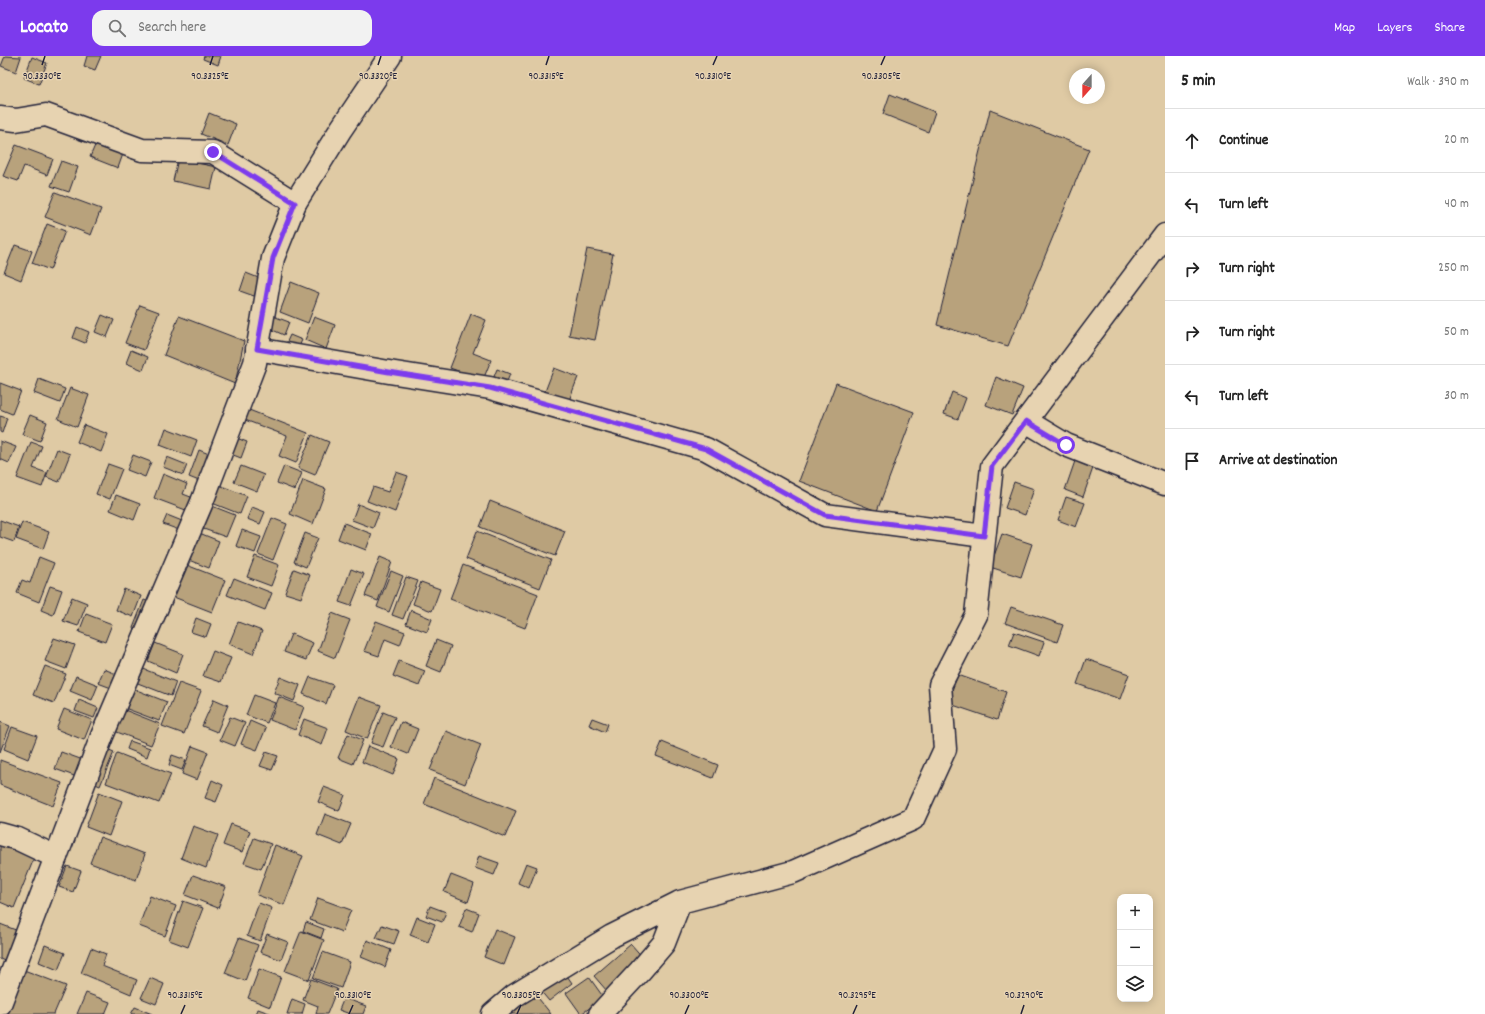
<!DOCTYPE html>
<meta charset="utf-8">
<style>
:root{--surface:#fff;--page:#f2f2f2;--text:#222;--muted:#767676;--line:#e0e0e0;--accent:#7c3aed}
body{margin:0;font-family:Dekko,sans-serif;background:var(--page);color:var(--text)}
.controls{position:absolute;right:12px;bottom:12px;display:grid;overflow:hidden;border-radius:8px;box-shadow:0 2px 10px #0003}
.controls button{width:36px;height:36px;display:grid;place-items:center;padding:0;border:0;border-bottom:1px solid var(--line);background:var(--surface);color:var(--text);font:20px sans-serif}
.compass{position:absolute;left:1069px;top:12px;width:36px;height:36px;border-radius:50%;background:var(--surface);box-shadow:0 2px 10px #0003;rotate:201deg}
.stop{position:absolute;width:12px;height:12px;margin:-9px;border:3px solid #7c3aed;border-radius:50%;background:#fff}
.stop.end{background:#7c3aed;border-color:#fff;box-shadow:0 1px 4px #0008}
.list{margin:0;padding:0;list-style:none}
h2{display:flex;justify-content:space-between;align-items:center;height:52px;margin:0;padding:0 16px;font-size:17px}
h2 small{font-size:13px;font-weight:400;color:var(--muted)}
.list li{display:grid;grid-template-columns:26px 1fr auto;gap:12px;align-items:center;box-sizing:border-box;height:64px;padding:0 16px;border-top:1px solid var(--line)}
.list b{display:block;font-size:15px;white-space:nowrap}
.list em{font-size:13px;font-style:normal;color:var(--muted)}
.icon{flex:none;width:22px;height:22px;fill:none;stroke:currentColor;stroke-width:2;stroke-linecap:round;stroke-linejoin:round}
.map{position:relative;flex:none;width:1165px;height:958px;overflow:hidden}
header{display:flex;align-items:center;gap:24px;box-sizing:border-box;height:56px;padding:0 20px;background:var(--accent);color:#fff}
header strong{font-size:19px}
nav{display:flex;gap:22px;margin-inline-start:auto;font-size:14px}
.search{width:280px;height:36px;background:var(--page);display:flex;align-items:center;gap:10px;box-sizing:border-box;padding:0 14px;border-radius:12px;color:var(--muted);font-size:15px}
main{display:flex}
aside{flex:1;background:var(--surface)}
.map>svg:first-child{display:block}
.building{fill:#b8a27b;stroke:#22223b}
.lines{fill:none;stroke-linecap:round;stroke-linejoin:round}
.street-casing{stroke:#22223b;stroke-width:25}
.secondary-casing{stroke:#22223b;stroke-width:25}
.street{stroke:#e7d3b1;stroke-width:22}
.secondary{stroke:#e7d3b1;stroke-width:22}
.route{stroke:#7c3aed;stroke-width:5}
.ticks{fill:none;stroke:#22223b;stroke-width:1.5}
.ticks-label{font-size:10px;text-anchor:middle;fill:#22223b;stroke:#e7d3b1;stroke-width:3;stroke-linejoin:round;paint-order:stroke}
</style>
<header>
<strong>Locato</strong>
<div class="search"><svg class="icon" aria-label="search" viewBox="0 0 24 24"><circle cx="10" cy="10" r="6"/><path d="M15 15l6 6"/></svg>Search here</div>
<nav><a>Map</a><a>Layers</a><a>Share</a></nav>
</header>
<main>
<div class="map">
<svg width="1165" height="958" viewBox="0 0 1165 958">
<rect width="100%" height="100%" fill="#dfcaa4"/>
<filter id="ink" filterUnits="userSpaceOnUse"><feTurbulence type="fractalNoise" baseFrequency=".025" numOctaves="2"/><feDisplacementMap in="SourceGraphic" scale="8" xChannelSelector="R" yChannelSelector="G"/><feConvolveMatrix kernelMatrix="1 2 1 2 8 2 1 2 1" color-interpolation-filters="sRGB"/></filter>
<g filter="url(#ink)">
<!-- building -->
<path class="building" d="M5,0L21,1L16,16L1,10Z
M87,0H101L95,14L84,10Z
M204,0H221L218,9L203,3Z
M32,1L47,7L39,28L24,22Z
M890,38L935,56L928,76L883,58Z
M990,54L1089,93L1008,290L937,269Z
M209,57L236,68L228,89L201,78Z
M96,87L123,98L118,112L90,101Z
M16,89L53,103L47,119L24,110L18,125L3,120Z
M178,103L216,111L211,133L173,125Z
M61,105L78,111L69,136L51,130Z
M55,136L101,153L91,179L45,161Z
M47,168L65,175L50,214L32,207Z
M15,189L32,195L21,224L4,217Z
M587,193L613,198L595,284L569,279Z
M246,217L261,223L254,240L240,235Z
M291,226L319,237L308,267L280,256Z
M140,249L159,256L144,294L125,287Z
M471,258L486,264L473,297L491,304L483,324L450,312Z
M102,259L114,264L107,281L95,276Z
M179,260L244,285L235,328L164,299Z
M273,260L289,266L284,279L268,272Z
M314,261L335,269L326,293L305,284Z
M77,271L89,276L85,287L73,282Z
M290,279L302,284L297,295L285,290Z
M131,294L148,301L143,314L126,307Z
M554,312L578,321L568,347L544,338Z
M497,313L510,318L506,328L493,323Z
M996,321L1023,332L1012,359L986,349Z
M39,323L65,333L60,347L34,337Z
M0,327L21,335L12,358L0,353Z
M836,327L914,356L877,455L799,425Z
M70,332L89,339L77,371L58,363Z
M952,336L966,342L958,363L944,358Z
M249,354L308,377L296,407L279,400L287,380L245,364Z
M30,359L47,366L40,385L22,378Z
M0,360L7,362L2,377L0,376Z
M84,369L108,378L101,396L77,386Z
M166,372L197,384L191,401L160,389Z
M312,379L329,386L315,419L298,412Z
M234,381L247,386L241,402L228,397Z
M0,385L16,391L9,407L0,403Z
M31,386L42,390L33,412L47,417L42,431L17,422Z
M57,393L70,398L59,426L46,421Z
M199,394L214,400L204,427L189,421Z
M133,399L151,406L145,421L127,414Z
M167,401L187,409L183,419L163,411Z
M1075,405L1093,412L1083,441L1065,434Z
M108,408L122,413L110,443L96,438Z
M241,410L264,419L257,435L234,426Z
M284,410L302,417L295,434L277,427Z
M396,416L408,420L395,456L367,445L373,431L388,436Z
M163,418L187,428L183,438L196,443L191,456L154,442Z
M303,424L326,433L313,468L290,458Z
M1014,426L1034,433L1025,459L1005,452Z
M214,427L247,440L240,458L207,445Z
M116,439L140,448L134,464L110,454Z
M1066,441L1085,447L1076,471L1058,464Z
M490,445L565,475L555,500L480,471Z
M207,448L235,459L226,481L198,471Z
M358,448L379,457L373,472L352,464Z
M252,451L265,456L260,468L247,463Z
M167,459L182,465L179,474L163,468Z
M272,462L287,468L273,504L258,498Z
M0,464L19,471L14,486L0,481Z
M22,466L49,476L43,493L16,483Z
M344,467L372,478L366,494L338,483Z
M242,474L261,481L255,497L236,490Z
M477,475L551,504L540,532L466,503Z
M197,476L219,485L209,512L186,503Z
M305,477L318,482L306,511L294,506Z
M1002,478L1032,488L1021,521L990,511Z
M255,500L279,509L271,530L247,521Z
M39,501L54,507L39,546L17,537L22,524L30,527Z
M380,501L392,506L378,545L365,540Z
M184,508L225,524L212,556L171,540Z
M463,509L538,538L525,572L450,543Z
M294,513L310,519L301,542L285,537Z
M351,513L364,518L351,550L339,546Z
M391,515L403,520L389,556L377,551Z
M406,521L418,525L403,563L392,559Z
M234,522L272,537L265,554L227,539Z
M421,526L440,533L432,555L413,548Z
M50,530L62,534L53,559L41,554Z
M124,533L141,540L133,561L116,554Z
M72,541L87,547L78,570L63,565Z
M144,544L154,548L143,576L133,572Z
M1011,551L1063,569L1057,586L1005,567Z
M411,554L432,563L427,576L406,568Z
M332,557L350,564L335,602L318,595Z
M86,558L112,568L105,586L79,576Z
M196,562L211,568L206,581L191,576Z
M376,565L405,576L400,589L385,583L379,600L364,595Z
M238,566L262,575L253,598L229,588Z
M1014,576L1044,586L1039,600L1009,589Z
M291,578L313,587L306,604L284,596Z
M54,582L75,589L66,613L45,605Z
M436,584L451,590L441,616L426,610Z
M155,587L183,598L176,617L148,605Z
M213,595L231,602L221,626L203,620Z
M1086,603L1129,618L1120,643L1077,628Z
M399,605L425,615L419,630L393,620Z
M45,610L66,618L54,647L33,639Z
M136,610L176,626L171,640L130,624Z
M104,613L119,619L114,633L98,627Z
M958,619L1006,636L997,664L947,647Z
M76,620L98,629L92,644L70,635Z
M280,621L300,629L294,645L274,637Z
M310,621L333,629L326,648L303,638Z
M179,627L201,635L184,678L162,670Z
M129,631L167,646L159,665L122,651Z
M254,639L275,647L267,667L246,659Z
M279,641L304,651L295,674L270,664Z
M359,641L381,649L367,683L346,674Z
M214,643L228,649L217,676L202,670Z
M79,644L98,652L94,662L75,655Z
M117,651L160,668L151,689L109,673Z
M64,653L92,664L84,684L56,673Z
M383,656L395,661L383,691L371,687Z
M230,661L245,667L235,690L220,684Z
M592,662L608,668L605,676L589,669Z
M304,663L328,672L322,689L298,679Z
M250,665L266,672L257,694L241,688Z
M0,666L10,670L0,696Z
M401,666L418,673L408,698L391,691Z
M12,671L37,680L28,703L4,693Z
M446,675L481,689L465,728L430,714Z
M348,678L363,684L353,708L338,702Z
M130,685L150,692L147,701L127,693Z
M662,686L718,709L713,722L656,700Z
M100,690L114,696L100,730L86,724Z
M192,690L208,696L197,724L182,718Z
M368,690L399,703L393,719L362,706Z
M61,696L83,704L77,721L55,713Z
M266,696L278,700L272,714L260,710Z
M117,697L171,718L159,747L106,727Z
M172,699L186,704L182,714L169,709Z
M0,704L62,727L53,750L0,729Z
M434,722L516,755L505,781L424,748Z
M212,724L223,729L216,746L205,742Z
M324,731L345,739L339,755L318,746Z
M99,736L122,745L109,780L86,771Z
M325,758L351,768L342,789L317,779Z
M231,768L250,775L242,796L223,789Z
M193,770L218,779L206,812L181,802Z
M100,781L145,798L136,824L90,807Z
M254,782L271,788L261,813L244,807Z
M0,786L35,800L14,852L0,846Z
M275,789L303,800L284,849L257,839Z
M479,800L499,807L494,819L475,812Z
M526,807L537,811L529,832L518,827Z
M67,810L81,815L73,836L59,831Z
M193,819L226,831L218,852L185,839Z
M451,819L474,828L468,846L444,836Z
M150,840L176,850L165,880L139,870Z
M318,842L351,854L342,876L310,864Z
M183,845L203,852L188,891L169,884Z
M259,847L272,852L260,885L247,880Z
M430,850L446,856L442,866L426,860Z
M466,852L479,857L472,876L459,871Z
M417,861L435,868L428,886L410,879Z
M306,866L324,873L321,882L303,875Z
M0,868L21,876L9,907L0,903Z
M382,869L399,875L394,888L376,882Z
M495,873L515,881L504,909L484,901Z
M301,875L324,884L309,924L285,915Z
M267,878L288,886L281,904L260,896Z
M239,882L258,889L245,925L225,917Z
M367,884L391,894L385,911L361,901Z
M631,888L644,903L607,935L594,920Z
M45,889L65,897L58,914L39,906Z
M91,892L106,898L102,910L137,924L131,938L81,917Z
M323,896L350,906L341,932L313,922Z
M259,913L281,921L270,951L248,942Z
M24,914L66,930L54,958H6Z
M563,914L572,927L549,945L539,933Z
M589,921L604,942L581,958L566,937Z
M150,922L164,928L156,948L141,942Z
M311,923L337,933L327,958H316L318,950L303,944Z
M86,937L110,946L105,958H77Z
M535,938L551,958H509Z
M344,942L366,950L363,958H350L339,954Z
M292,943L305,948L302,958H287Z
M135,951L152,958H131Z
M258,953L272,958H256Z"/>
<g class="lines">
<defs>
<path id="street" d="M0,62L16,64L46,59L142,94L213,96L295,147
M257,293L389,316L490,332L706,393L825,459L984,480
M1026,365L1066,389L1165,428
M0,778L18,783L56,801
M493,958L514,940L612,880L680,846
M600,958L640,915L664,887L680,846L793,816L913,763L945,693L940,629L976,559L992,410L1165,179"/>
<path id="secondary" d="M0,948L102,680L202,446L255,307L273,202L295,147L341,73L390,0"/>
</defs>
<!-- street casing -->
<use href="#street" class="street-casing"/>
<!-- secondary casing -->
<use href="#secondary" class="secondary-casing"/>
<!-- street -->
<use href="#street" class="street"/>
<!-- secondary -->
<use href="#secondary" class="secondary"/>
</g>
</g>
<g class="lines" filter="url(#ink)">
<!-- route -->
<path class="route" d="M213,96L295,147L273,202L257,293L389,316L490,332L706,393L825,459L984,480L992,410L1026,365L1066,389"/>
</g>
<!-- ticks -->
<path class="ticks" d="M42,9L45,0M210,9L213,0M378,9L381,0M546,9L549,0M713,9L717,0M881,9L885,0M181,958L185,949M349,958L353,949M517,958L521,949M685,958L689,949M853,958L857,949M1021,958L1024,949"/>
<g class="ticks-label">
<text x="42" y="23">90.3330°E</text>
<text x="210" y="23">90.3325°E</text>
<text x="378" y="23">90.3320°E</text>
<text x="546" y="23">90.3315°E</text>
<text x="713" y="23">90.3310°E</text>
<text x="881" y="23">90.3305°E</text>
<text x="185" y="942">90.3315°E</text>
<text x="353" y="942">90.3310°E</text>
<text x="521" y="942">90.3305°E</text>
<text x="689" y="942">90.3300°E</text>
<text x="857" y="942">90.3295°E</text>
<text x="1024" y="942">90.3290°E</text>
</g>
</svg>
<div class="controls">
<button>+</button>
<button>−</button>
<button><svg class="icon" aria-label="layers" viewBox="0 0 24 24"><path d="M12 4l9 5-9 5-9-5zM3 14l9 5 9-5"/></svg></button>
</div>
<svg class="compass" viewBox="-18 -18 36 36"><path d="M0-13l5 13h-10z" fill="#e53935"/><path d="M0 13l5-13h-10z" fill="#767676"/></svg>
<div class="stop" style="left:1066px;top:389px"></div>
<div class="stop end" style="left:213px;top:96px"></div>
</div>
<aside>
<h2>5 min<small>Walk · 390 m</small></h2>
<ul class="list">
<li><svg class="icon" aria-label="ahead" viewBox="0 0 24 24"><path d="M12 20V5M6 11l6-6 6 6"/></svg><div><b>Continue</b></div><em>20 m</em></li>
<li><svg class="icon" aria-label="left" viewBox="0 0 24 24"><path d="M17 20v-9H6M10 6l-5 5 5 5"/></svg><div><b>Turn left</b></div><em>40 m</em></li>
<li><svg class="icon" aria-label="right" viewBox="0 0 24 24"><path d="M7 20v-9h11M14 6l5 5-5 5"/></svg><div><b>Turn right</b></div><em>250 m</em></li>
<li><svg class="icon" aria-label="right" viewBox="0 0 24 24"><path d="M7 20v-9h11M14 6l5 5-5 5"/></svg><div><b>Turn right</b></div><em>50 m</em></li>
<li><svg class="icon" aria-label="left" viewBox="0 0 24 24"><path d="M17 20v-9H6M10 6l-5 5 5 5"/></svg><div><b>Turn left</b></div><em>30 m</em></li>
<li><svg class="icon" aria-label="arrive" viewBox="0 0 24 24"><path d="M6 21V4h12l-3 4 3 4H6"/></svg><div><b>Arrive at destination</b></div></li>
</ul>
</aside>
</main>
